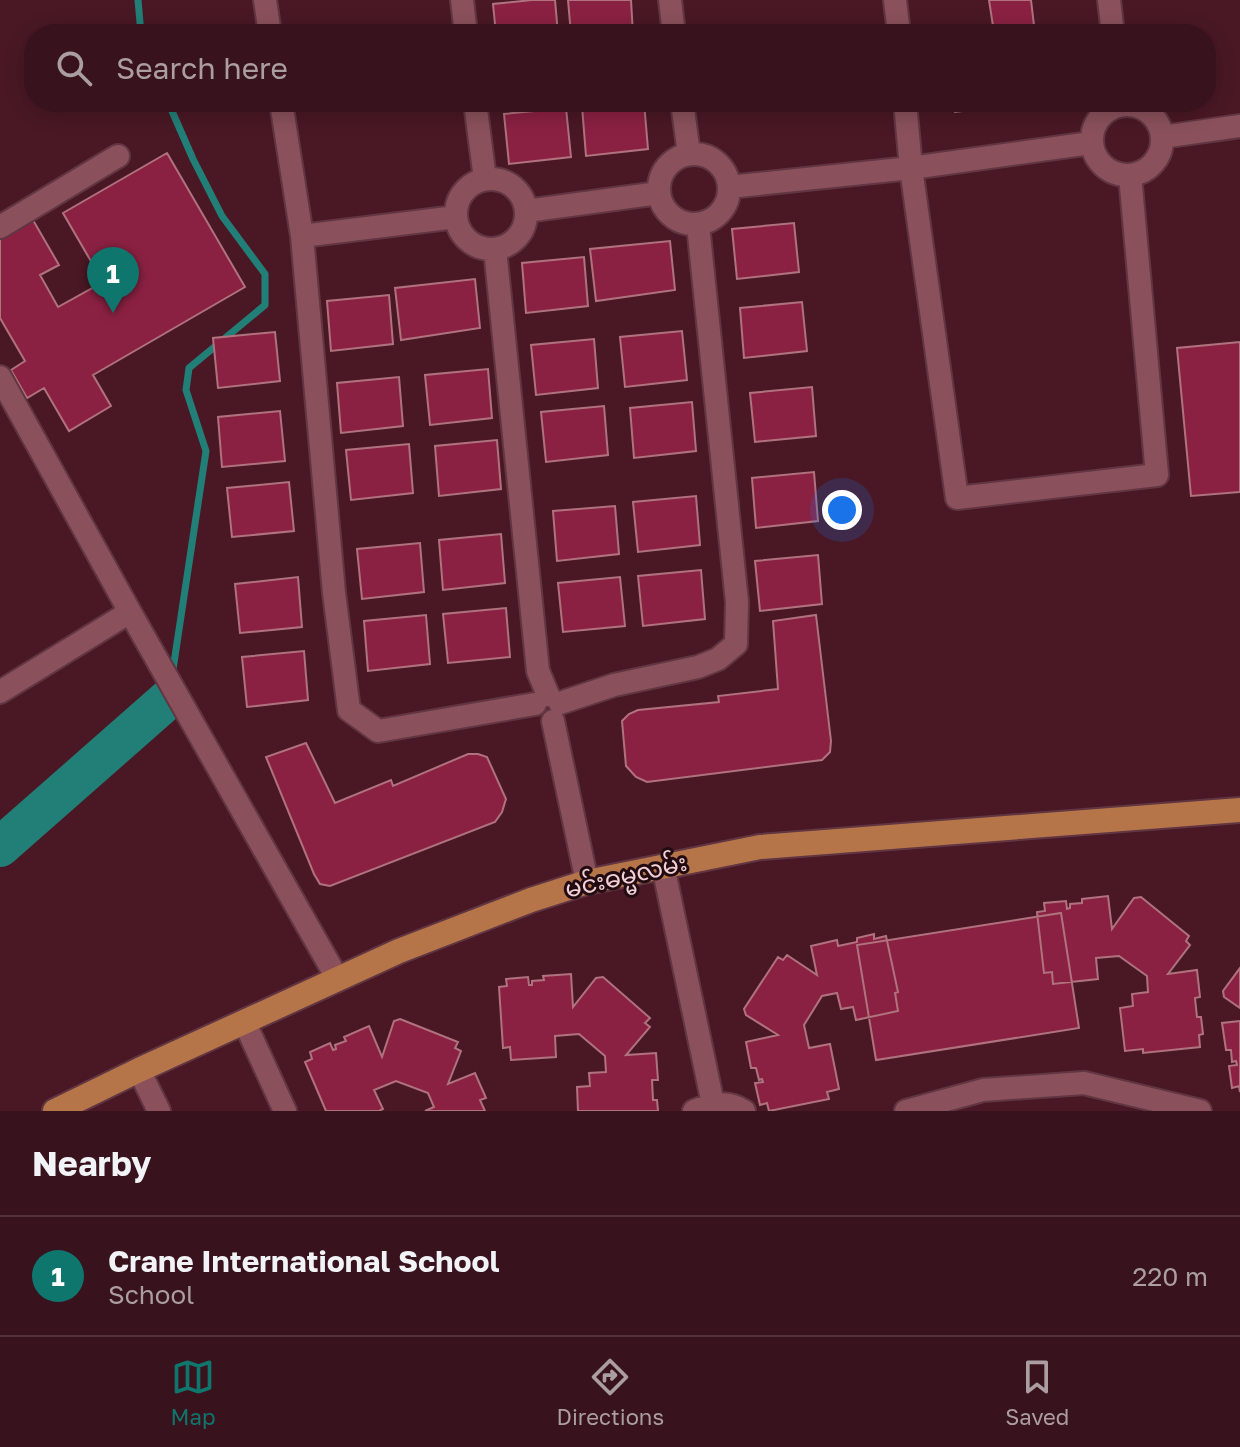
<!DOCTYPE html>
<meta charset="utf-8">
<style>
:root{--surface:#38121c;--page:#3f1b25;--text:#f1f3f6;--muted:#ab9ea3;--line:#52323b;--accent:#0f766e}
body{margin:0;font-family:"Golos Text","Noto Sans Myanmar",sans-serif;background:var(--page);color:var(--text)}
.you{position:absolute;left:842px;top:510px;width:28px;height:28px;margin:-20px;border:6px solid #fff;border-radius:50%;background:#1a73e8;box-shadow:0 0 0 12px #1a73e833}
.badge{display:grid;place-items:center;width:52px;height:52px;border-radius:50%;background:var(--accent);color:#fff;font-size:26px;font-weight:700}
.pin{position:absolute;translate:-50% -66px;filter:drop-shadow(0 2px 4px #0008)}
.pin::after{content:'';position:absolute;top:42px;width:28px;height:24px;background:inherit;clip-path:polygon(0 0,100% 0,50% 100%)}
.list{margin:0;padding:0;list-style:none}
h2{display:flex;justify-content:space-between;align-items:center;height:104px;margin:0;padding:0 32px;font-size:34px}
h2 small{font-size:26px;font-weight:400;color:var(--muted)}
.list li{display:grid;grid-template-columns:52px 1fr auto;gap:24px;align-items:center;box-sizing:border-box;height:120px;padding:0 32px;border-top:2px solid var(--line)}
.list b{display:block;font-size:30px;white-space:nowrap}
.list p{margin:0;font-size:26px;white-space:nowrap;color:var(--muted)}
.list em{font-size:26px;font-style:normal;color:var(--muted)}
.icon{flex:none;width:44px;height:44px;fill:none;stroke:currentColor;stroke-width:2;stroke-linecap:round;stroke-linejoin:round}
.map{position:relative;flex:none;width:1240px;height:1111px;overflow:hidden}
.search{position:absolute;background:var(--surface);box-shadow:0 4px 20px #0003;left:24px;right:24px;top:24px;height:88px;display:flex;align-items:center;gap:20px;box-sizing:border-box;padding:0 28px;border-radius:32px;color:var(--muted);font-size:30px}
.sheet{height:224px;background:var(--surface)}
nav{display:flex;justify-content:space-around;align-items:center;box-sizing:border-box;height:112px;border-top:2px solid var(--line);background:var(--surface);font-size:22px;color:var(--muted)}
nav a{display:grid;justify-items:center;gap:4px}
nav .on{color:var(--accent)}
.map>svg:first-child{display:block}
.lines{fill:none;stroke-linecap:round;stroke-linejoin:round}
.stream{stroke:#227f77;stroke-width:7}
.river{stroke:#227f77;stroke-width:40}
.building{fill:#8b2142;stroke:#af727e;stroke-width:2}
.minor-casing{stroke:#613642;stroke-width:26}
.major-casing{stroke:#613642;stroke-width:28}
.minor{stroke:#8a515c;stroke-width:22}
.major{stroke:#b67548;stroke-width:24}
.labels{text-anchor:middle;stroke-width:6;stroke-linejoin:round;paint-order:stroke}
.street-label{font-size:24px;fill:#f3d1d6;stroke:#220c11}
</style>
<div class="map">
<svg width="1240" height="1111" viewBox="0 0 1240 1111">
<rect width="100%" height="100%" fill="#4a1825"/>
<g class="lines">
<!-- stream -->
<path class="stream" d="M138,0L141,34
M168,102L193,159L222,216L265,274V305L189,368L186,390L206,451L172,676"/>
<!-- river -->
<path class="river" d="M0,847L167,700"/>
</g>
<!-- building -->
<path class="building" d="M532,0H555L558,34H496L493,4Z
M568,0H631L633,34H571Z
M989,0H1031L1035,34H946V32L993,26Z
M624,102H644L648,149L586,156L582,106Z
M954,102H1038L955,112Z
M566,108L571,157L509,164L504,114Z
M167,153L245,287L93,375L111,406L69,431L44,388L27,398L11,370L25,361L0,318V239L33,220L59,265L40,275L58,307L103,282L63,213Z
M794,223L799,272L737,279L732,229Z
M670,241L675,290L596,301L590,249Z
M584,257L588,306L526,313L522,263Z
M475,279L480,328L401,340L395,288Z
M389,295L393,344L331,351L327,301Z
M802,302L807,351L744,358L740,308Z
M682,331L687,380L625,387L620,337Z
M275,332L280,381L218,388L213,338Z
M594,339L598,388L536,395L531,345Z
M1240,342V492L1191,496L1177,348Z
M488,369L492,418L430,425L425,375Z
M399,377L403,426L341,433L337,383Z
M812,387L816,436L755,442L750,393Z
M692,402L696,451L634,458L630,408Z
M604,406L608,455L546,462L541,412Z
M280,411L285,461L222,467L218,417Z
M497,440L501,489L439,496L435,446Z
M409,444L413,493L351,500L346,450Z
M814,472L818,521L756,528L752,478Z
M289,482L294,531L232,537L227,488Z
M696,496L700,545L638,552L633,502Z
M615,506L619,554L557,561L553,511Z
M501,534L505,583L443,590L439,540Z
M420,543L424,592L362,599L357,549Z
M818,555L822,604L760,611L755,561Z
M701,570L705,619L643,626L638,576Z
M298,577L302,627L240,633L235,584Z
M620,577L625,626L563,632L558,583Z
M506,608L510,657L448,663L443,614Z
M426,615L430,664L368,671L364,621Z
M816,615L831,741L830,752L822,760L647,782L636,777L626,766L622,721L629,714L638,710L719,702L718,696L778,689L773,621Z
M304,651L308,700L247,707L242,657Z
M306,743L335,803L391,780L393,786L468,754H478L487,757L506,799L502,812L495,822L330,886L320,884L314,874L266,757Z
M1108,896L1112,929L1134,898L1141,897L1189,936L1186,941L1190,945L1168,974L1197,970L1200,997L1195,998L1197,1017H1201L1203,1034L1199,1035L1200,1047L1143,1053V1049L1125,1051L1120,1008L1133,1006L1132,994L1148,992L1147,976L1119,956L1096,958L1098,979L1053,984L1052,972L1044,973L1037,912L1045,911L1044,903L1066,901L1067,909L1070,908V904L1082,903V899Z
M1061,913L1079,1028L876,1060L857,945Z
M874,934V939L886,936L898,992L895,993L898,1011L856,1020L853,1007L841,1009L837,993L822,996L804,1025L809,1048L830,1044L839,1089L827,1092L829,1099L769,1111L767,1103L760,1105L755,1083L763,1082L762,1079L759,1080L756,1068H751L746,1042L778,1035L746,1015L744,1009L778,957L783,960L787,955L817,975L811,946L837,940L838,946L857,942V938Z
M1240,968V1008L1224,997L1223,991Z
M571,974L573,1007L596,978L603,977L650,1018L645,1023L650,1027L626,1055L656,1053L658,1080H652L653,1100H657L658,1111H578L577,1087L590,1086L589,1073L606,1072L605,1056L579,1034L555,1036L556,1057L511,1060L510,1047L503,1048L499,987L507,986L506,979L528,977L529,985H532V981L544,980L543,976Z
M400,1019L458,1042L455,1048L461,1051L448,1084L475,1073L486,1098L480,1100L485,1111H425L434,1107L428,1093L396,1081L374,1090L383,1109L379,1111H326L305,1062L312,1059L310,1052L330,1043L333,1050L336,1049L335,1045L346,1041L344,1037L369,1026L382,1057L394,1021Z
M1240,1021V1092L1239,1086L1232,1088L1229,1066L1237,1065L1236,1061L1232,1062L1231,1050H1226L1222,1023Z"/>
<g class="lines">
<defs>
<path id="minor" d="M265,0L270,34
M462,0L466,34
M670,0L674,34
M895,0L899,34
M1109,0L1113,34
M281,102L302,236
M475,102L485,179
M682,102L689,154
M905,102L911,168L957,498L1157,475L1130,175
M1092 140a35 35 0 1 1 70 0a35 35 0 1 1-70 0Z
M1162,137L1240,126
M659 189a35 35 0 1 1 70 0a35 35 0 1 1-70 0Z
M456 214a35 35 0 1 1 70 0a35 35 0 1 1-70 0Z
M729,187L911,168L1091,143
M526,211L659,193
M456,217L302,236L334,593L349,710L378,731L535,704
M0,227L118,156
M495,249L538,671L548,695
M0,377L130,612L337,978
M0,692L130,612
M560,703L614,685L698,667L718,659L736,644L737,602L698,225
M553,721L587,882
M663,866L713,1104
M244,1021L285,1111
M139,1070L159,1111
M694,1111C711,1104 728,1100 744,1111
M906,1111L983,1090L1084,1083L1200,1111"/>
<path id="major" d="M55,1111L139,1070L399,951L531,900L587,882L760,847L1240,810"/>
</defs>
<!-- minor casing -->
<use href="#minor" class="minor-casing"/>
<!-- major casing -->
<use href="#major" class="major-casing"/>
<!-- minor -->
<use href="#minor" class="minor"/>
<!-- major -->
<use href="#major" class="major"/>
</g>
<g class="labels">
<!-- street labels -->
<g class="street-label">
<text transform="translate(626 876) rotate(-13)" y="8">မင်းဓမ္မလမ်း</text>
</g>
</g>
</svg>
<div class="you"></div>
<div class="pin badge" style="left:113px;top:313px">1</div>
<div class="search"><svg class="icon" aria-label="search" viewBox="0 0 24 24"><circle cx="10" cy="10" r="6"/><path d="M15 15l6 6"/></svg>Search here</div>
</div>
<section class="sheet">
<h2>Nearby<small></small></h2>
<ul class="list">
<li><span class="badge">1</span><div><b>Crane International School</b><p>School</p></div><em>220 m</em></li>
</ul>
</section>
<nav>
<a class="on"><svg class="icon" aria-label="map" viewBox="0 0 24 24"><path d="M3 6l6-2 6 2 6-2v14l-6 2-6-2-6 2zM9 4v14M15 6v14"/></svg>Map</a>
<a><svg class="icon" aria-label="directions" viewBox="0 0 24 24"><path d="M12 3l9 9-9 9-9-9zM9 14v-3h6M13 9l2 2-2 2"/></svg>Directions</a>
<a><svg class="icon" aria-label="saved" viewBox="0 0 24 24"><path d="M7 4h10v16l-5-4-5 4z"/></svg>Saved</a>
</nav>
